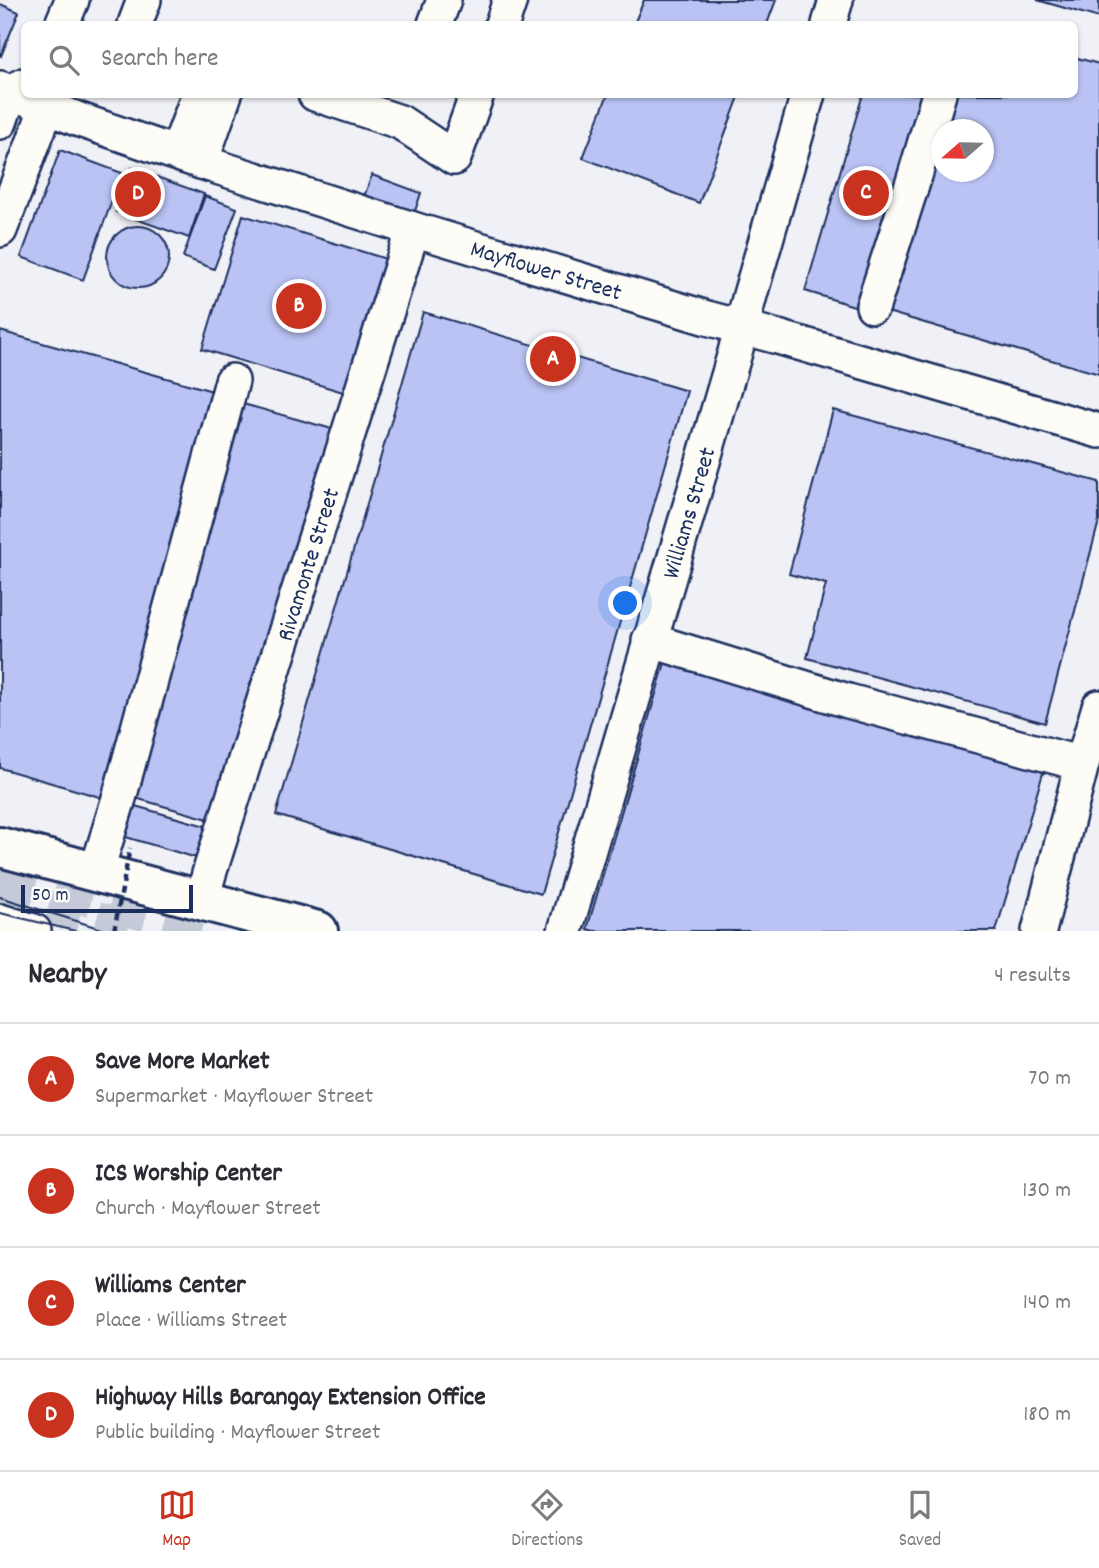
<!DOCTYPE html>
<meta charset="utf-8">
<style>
:root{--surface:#fff;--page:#f7f7f7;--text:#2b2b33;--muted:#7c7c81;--line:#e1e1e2;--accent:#c8321e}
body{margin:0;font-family:Dekko,sans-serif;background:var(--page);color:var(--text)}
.compass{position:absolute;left:931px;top:119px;width:63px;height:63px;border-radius:50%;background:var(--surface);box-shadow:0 2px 5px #0004;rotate:250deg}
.scale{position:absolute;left:21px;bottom:18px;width:172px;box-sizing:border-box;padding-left:7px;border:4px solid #1b2f5e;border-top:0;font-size:19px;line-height:24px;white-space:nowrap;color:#1b2f5e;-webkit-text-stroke:5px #fdfcf7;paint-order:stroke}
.you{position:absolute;left:626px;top:604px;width:24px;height:24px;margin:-18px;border:5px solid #fff;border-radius:50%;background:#1a73e8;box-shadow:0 0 0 10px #1a73e833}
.badge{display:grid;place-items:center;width:46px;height:46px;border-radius:50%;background:var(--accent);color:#fff;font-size:23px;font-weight:700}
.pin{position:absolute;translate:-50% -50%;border:4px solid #fff;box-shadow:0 2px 7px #0006}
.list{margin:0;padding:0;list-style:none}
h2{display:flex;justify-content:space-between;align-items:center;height:91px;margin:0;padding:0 28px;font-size:30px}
h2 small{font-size:23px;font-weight:400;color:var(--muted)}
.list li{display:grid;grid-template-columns:46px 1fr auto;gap:21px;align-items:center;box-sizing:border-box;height:112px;padding:0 28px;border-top:2px solid var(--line)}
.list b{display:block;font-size:26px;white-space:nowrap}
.list p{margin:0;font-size:23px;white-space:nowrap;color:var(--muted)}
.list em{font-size:23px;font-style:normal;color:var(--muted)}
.icon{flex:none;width:38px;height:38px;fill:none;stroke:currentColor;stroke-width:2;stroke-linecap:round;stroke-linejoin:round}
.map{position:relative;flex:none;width:1099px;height:931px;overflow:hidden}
.search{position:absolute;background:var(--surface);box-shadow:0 2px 5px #0004;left:21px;right:21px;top:21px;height:77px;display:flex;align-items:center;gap:18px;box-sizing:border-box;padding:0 24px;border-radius:10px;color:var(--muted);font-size:26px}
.sheet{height:539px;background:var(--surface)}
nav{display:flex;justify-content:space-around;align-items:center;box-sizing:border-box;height:98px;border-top:2px solid var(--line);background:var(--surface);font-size:19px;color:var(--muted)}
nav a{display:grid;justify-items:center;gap:4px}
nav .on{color:var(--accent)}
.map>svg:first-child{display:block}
.building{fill:#bac3f4;stroke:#1b2f5e;stroke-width:2;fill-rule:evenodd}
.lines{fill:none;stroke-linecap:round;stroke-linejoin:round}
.minor-tunnel{stroke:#c5cad8;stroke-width:33;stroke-dasharray:33 17;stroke-linecap:butt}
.highway-tunnel{stroke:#c5cad8;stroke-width:38;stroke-dasharray:38 19;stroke-linecap:butt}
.minor-casing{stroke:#1b2f5e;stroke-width:38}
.highway-casing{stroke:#1b2f5e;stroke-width:44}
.minor{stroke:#fdfcf7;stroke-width:33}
.highway{stroke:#fdfcf7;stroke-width:38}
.tram{stroke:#1b2f5e;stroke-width:2}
.path-bridge{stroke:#1b2f5e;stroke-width:4.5;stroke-dasharray:7 5;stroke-linecap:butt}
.labels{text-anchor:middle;stroke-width:6;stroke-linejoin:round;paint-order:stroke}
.street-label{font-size:24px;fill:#1b2f5e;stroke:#fdfcf7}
</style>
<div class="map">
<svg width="1099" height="931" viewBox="0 0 1099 931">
<rect width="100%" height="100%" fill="#f0f1f6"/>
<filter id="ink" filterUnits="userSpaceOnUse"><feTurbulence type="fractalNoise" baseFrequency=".0143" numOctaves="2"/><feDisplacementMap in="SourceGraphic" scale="14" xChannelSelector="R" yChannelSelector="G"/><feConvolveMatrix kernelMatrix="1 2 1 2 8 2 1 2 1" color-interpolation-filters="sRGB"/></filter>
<g filter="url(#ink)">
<!-- building -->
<path class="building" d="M644,0H776L767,24H634Z
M1037,0H1099V18Z
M0,4L19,12L1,56L0,55Z
M1074,57L1099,64V374L884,311L946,94H1074ZM942,130H984V172H942Z
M608,94H740L699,203L583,158Z
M863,94H927L864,309L805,291Z
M60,150L122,173L83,280L21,257Z
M132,168L204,194L189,238L116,212Z
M372,175L421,193L412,220L362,202Z
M205,196L237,208L214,269L183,257Z
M243,215L396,262L356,396L202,349Z
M107 257a31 31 0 1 1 62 0a31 31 0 1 1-62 0Z
M423,312L687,391L541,894L276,815Z
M0,331L216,392L103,798L0,768Z
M236,402L332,429L222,823L125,795Z
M833,410L1099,482V521L1045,723L807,658L826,584L789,574Z
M667,656L1046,763L996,931H594L587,929Z
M128,804L209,827L200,859L119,835Z"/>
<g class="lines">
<!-- minor-tunnel -->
<path class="minor-tunnel" d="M0,894L145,931"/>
<!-- highway-tunnel -->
<path class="highway-tunnel" d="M0,874L217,931"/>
<defs>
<g id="minor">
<path d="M62,24L72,0"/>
<path d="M135,24L144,0"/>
<path d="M435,24L444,0"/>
<path d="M502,24L510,0"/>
<path d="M829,24L836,0"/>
<path id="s1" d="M0,88L77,119L201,162L413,229L707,318L778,337L1099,431"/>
<path d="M315,94L400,122L454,158L477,94"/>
<path d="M0,122L10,92L24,85"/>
<path d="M177,153L199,94"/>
<path d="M201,162L225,94"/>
<path d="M0,230L47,107L44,94"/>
<path d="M873,306L914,179L939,94"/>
<path d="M649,640L848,701L1082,764"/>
<path d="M96,873L120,795L232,381"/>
<path id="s2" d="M202,900L209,874L413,229"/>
<path d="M0,921L34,931"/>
<path id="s3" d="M565,931L734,356L750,295L808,94"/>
<path d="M1039,931L1082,764L1099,707"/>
</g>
<path id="highway" d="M0,847L318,931"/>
</defs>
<!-- minor casing -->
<use href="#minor" class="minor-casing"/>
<!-- highway casing -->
<use href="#highway" class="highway-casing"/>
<!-- minor -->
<use href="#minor" class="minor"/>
<!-- highway -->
<use href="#highway" class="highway"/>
<!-- tram -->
<path class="tram" d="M0,897L108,931
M0,913L75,931"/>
<!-- path-bridge -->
<path class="path-bridge" d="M114,931L130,848"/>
</g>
</g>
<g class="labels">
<!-- street labels -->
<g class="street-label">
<text dy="8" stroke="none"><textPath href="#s1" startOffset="576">Mayflower Street</textPath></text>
<text dy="8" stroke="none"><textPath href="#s3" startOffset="436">Williams Street</textPath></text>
<text dy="8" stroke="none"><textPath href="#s2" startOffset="352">Rivamonte Street</textPath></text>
</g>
</g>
</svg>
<svg class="compass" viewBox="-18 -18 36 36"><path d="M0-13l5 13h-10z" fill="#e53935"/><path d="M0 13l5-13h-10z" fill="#7c7c81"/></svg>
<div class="scale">50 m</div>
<div class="you"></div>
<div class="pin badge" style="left:553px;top:359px">A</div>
<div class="pin badge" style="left:299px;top:306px">B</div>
<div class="pin badge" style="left:866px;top:193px">C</div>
<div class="pin badge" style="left:138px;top:194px">D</div>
<div class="search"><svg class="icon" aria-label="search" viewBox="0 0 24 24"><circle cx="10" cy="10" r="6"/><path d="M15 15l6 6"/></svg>Search here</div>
</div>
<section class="sheet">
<h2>Nearby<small>4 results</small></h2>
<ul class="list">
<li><span class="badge">A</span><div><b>Save More Market</b><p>Supermarket · Mayflower Street</p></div><em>70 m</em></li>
<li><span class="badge">B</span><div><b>ICS Worship Center</b><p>Church · Mayflower Street</p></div><em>130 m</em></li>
<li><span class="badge">C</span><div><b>Williams Center</b><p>Place · Williams Street</p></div><em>140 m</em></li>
<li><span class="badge">D</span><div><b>Highway Hills Barangay Extension Office</b><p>Public building · Mayflower Street</p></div><em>180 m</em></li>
</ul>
</section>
<nav>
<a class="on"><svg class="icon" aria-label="map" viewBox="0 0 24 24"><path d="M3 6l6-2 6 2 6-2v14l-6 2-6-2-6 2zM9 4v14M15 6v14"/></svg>Map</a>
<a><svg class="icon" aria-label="directions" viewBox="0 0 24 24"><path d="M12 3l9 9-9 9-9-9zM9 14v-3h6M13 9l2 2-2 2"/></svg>Directions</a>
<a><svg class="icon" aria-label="saved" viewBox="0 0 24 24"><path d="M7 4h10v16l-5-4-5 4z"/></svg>Saved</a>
</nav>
